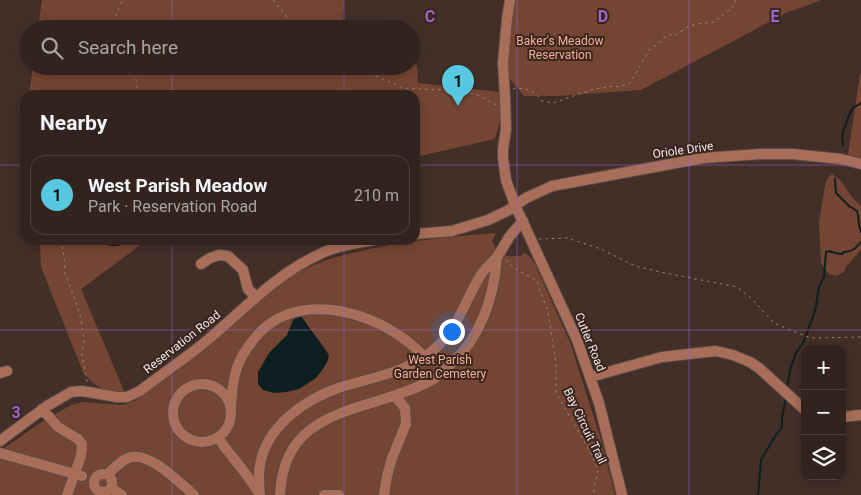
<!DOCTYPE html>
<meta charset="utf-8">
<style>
:root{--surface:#32231e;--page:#3a2b27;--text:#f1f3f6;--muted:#a8a4a4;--line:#4d403c;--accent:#56c9e1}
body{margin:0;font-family:Roboto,sans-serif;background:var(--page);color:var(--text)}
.controls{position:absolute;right:15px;bottom:15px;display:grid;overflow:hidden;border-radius:10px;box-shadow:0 2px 12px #0003}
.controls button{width:45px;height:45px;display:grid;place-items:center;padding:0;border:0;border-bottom:1px solid var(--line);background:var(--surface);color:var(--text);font:25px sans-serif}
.you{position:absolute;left:451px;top:331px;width:18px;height:18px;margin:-12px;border:4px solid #fff;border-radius:50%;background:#1a73e8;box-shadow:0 0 0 8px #1a73e833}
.badge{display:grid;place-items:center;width:32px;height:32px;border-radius:50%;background:var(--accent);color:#111;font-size:16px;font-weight:700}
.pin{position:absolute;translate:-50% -41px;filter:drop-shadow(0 1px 2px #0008)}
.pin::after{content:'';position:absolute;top:26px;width:18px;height:15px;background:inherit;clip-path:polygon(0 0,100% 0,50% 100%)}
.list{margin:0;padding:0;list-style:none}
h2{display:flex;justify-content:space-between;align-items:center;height:65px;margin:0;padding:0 20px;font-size:21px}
h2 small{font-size:16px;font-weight:400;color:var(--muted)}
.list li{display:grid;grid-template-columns:32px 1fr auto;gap:15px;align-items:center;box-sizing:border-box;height:80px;margin:0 10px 10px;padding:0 10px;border:1px solid var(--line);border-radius:15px}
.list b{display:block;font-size:19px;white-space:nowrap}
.list p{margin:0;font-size:16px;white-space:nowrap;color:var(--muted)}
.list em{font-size:16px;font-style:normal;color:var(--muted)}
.icon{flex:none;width:28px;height:28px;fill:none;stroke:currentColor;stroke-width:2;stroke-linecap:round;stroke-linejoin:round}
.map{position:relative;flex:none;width:861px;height:495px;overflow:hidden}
.search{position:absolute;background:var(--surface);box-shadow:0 2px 12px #0003;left:20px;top:20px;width:400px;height:55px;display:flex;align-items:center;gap:12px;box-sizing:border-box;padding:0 18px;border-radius:28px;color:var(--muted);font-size:19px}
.panel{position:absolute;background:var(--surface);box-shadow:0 2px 12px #0003;left:20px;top:90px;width:400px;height:155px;border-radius:15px}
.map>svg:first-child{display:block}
.green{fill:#754533}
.water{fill:#0e1f22}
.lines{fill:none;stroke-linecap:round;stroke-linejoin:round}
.stream{stroke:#0e1f22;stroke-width:2}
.minor-casing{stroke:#5e4c46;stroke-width:12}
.path{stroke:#968580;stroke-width:1;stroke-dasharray:2.5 4;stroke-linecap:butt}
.minor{stroke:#a86e59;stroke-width:10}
.grid{fill:none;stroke:#9f64ca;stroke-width:1;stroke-opacity:0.55}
.labels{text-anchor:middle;stroke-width:4;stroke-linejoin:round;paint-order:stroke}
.park-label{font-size:12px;fill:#f5af96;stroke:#38251e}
.street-label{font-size:12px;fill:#f3e6e2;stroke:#38251e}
.grid-label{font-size:16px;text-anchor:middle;font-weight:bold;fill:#9f64ca;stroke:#38251e;stroke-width:4;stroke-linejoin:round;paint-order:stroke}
</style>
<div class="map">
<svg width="861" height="495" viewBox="0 0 861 495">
<rect width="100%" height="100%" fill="#422f28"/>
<!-- green -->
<path class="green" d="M42,0H344L342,29H38Z
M515,0H822L786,13L641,90L557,96H524L509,78V47Z
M411,63L417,65L418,83L500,92L502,114L495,139L415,157V95H29L33,66H411Z
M860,74H861V158L848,155Z
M832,174L841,181L851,196L861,206V249L850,263L846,266L844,272L836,276L829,274L821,263L819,223L825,185L828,178Z
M496,233L492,241C494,243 494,246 496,249C502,258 512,256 521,256L523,253C529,254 532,259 535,264L571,345L601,440L615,495H0V451L37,425L71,405L83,402L121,405L133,402C160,382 187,363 213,342C243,317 269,287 305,269C327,258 351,253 375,248C415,240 455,236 496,233Z
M40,240H145L134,250L81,289L124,391C107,394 93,386 83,372L41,267Z"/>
<!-- water -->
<path class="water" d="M100,240H131C121,247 113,248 101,243Z
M297,317H302C310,330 321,342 329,355L328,360L323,369L316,378L299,389L287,392L274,393L263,390L258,384V372L269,353L287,335L293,320Z"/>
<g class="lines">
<!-- stream -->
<path class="stream" d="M843,145L842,135L849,115L853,108L861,103
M835,179L836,193L849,206L857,211C860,220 857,224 861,232
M787,390L790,370L796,353L803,343L815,311L819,287L824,277L826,252L829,251L835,253L842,254L844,252C852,252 856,248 861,242
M758,495L761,460L774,438L782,427V418L786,397"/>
<defs>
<path id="minor" d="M510,0L507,19L503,63L505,98L506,129L503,149V158L506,180L515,205L577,340L599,403L622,495
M415,234L452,231L488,220L507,211L526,198L552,186L703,158L761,154H792L841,159L861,164
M201,264L210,258L219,255L228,256L243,270L248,289L256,297
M0,373L7,371
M590,377L662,357L716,351L733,355L750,362L759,368L805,410
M173 413a29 29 0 1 1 58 0a29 29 0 1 1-58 0Z
M231,408C232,396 232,383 236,371C240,356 250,343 260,332C299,293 365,310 404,339C412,344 418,351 425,357
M42,409L58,427L78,439L82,444L81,456L67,495
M842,417L861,415
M219,438C224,448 229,452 235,460C244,471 252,482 259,493
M0,441L47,406L71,392L82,391L117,397H127L140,391C163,373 188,357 210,338C246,307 278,273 322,253C338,245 357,243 374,240
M0,453L82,476
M94 483a9 9 0 1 1 18 0a9 9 0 1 1-18 0Z
M107,475C114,468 122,459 132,457C151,453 180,483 194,495
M111,488L122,495
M260,495C259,485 258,474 260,465C266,427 304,400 338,388C373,377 409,373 438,346C458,327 465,301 479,278C483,270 490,265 496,258C502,251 505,243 510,236C514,231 519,226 523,221
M280,495C284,403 370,414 432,380C439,376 446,369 452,363C482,335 494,296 497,257
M324,495H339
M384,495L387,476L392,458L406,424L405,408L395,396"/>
</defs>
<!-- minor casing -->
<use href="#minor" class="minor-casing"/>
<!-- path -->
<path class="path" d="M273,0L297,29
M116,29C114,17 117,10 123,0
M134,66L137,87L140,95
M359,66L374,75L403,88L443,90L476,94L496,105
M513,89L515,88C529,89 533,90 542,101L553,103L594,89L614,86L620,87L626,84L630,83L650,49L658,44L663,38L669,35H676L689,26L697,24L714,22L733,7L736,0
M539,239L567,238L601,249L635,266L660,272L737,287L752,299L774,323L792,331L811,338L861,337
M61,240L64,256L65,273L77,305L81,319L84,342L82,355L87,382
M506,260L513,267L537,281L548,312L556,364V393L589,450L598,470L593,495"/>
<!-- minor -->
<use href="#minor" class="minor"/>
</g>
<!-- grid -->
<path class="grid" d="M172,0V29M344,0V29M517,0V495M689,0V495M172,66V95M344,66V95M0,165H25M415,165H861M172,240V495M344,240V495M0,330H861"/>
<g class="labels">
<!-- park labels -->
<g class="park-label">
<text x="560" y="45">Baker's Meadow<tspan x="560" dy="14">Reservation</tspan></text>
<text x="440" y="364">West Parish<tspan x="440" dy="14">Garden Cemetery</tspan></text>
</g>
<!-- street labels -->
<g class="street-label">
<text transform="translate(683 150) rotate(-8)" y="4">Oriole Drive</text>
<text transform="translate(182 342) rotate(-38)" y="4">Reservation Road</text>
<text transform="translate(590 342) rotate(68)" y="4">Cutler Road</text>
<text transform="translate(585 426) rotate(64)" y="4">Bay Circuit Trail</text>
</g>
</g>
<g class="grid-label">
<text x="430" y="22">C</text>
<text x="603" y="22">D</text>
<text x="775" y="22">E</text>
<text x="16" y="418">3</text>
</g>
</svg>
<div class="controls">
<button>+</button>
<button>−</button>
<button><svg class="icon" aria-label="layers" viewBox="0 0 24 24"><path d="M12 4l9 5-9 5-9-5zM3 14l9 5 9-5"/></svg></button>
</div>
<div class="you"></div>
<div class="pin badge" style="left:458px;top:106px">1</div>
<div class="search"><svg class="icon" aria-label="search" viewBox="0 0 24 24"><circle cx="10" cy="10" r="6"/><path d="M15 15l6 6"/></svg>Search here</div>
<section class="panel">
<h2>Nearby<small></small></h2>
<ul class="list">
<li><span class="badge">1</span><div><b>West Parish Meadow</b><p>Park · Reservation Road</p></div><em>210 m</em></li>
</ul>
</section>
</div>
